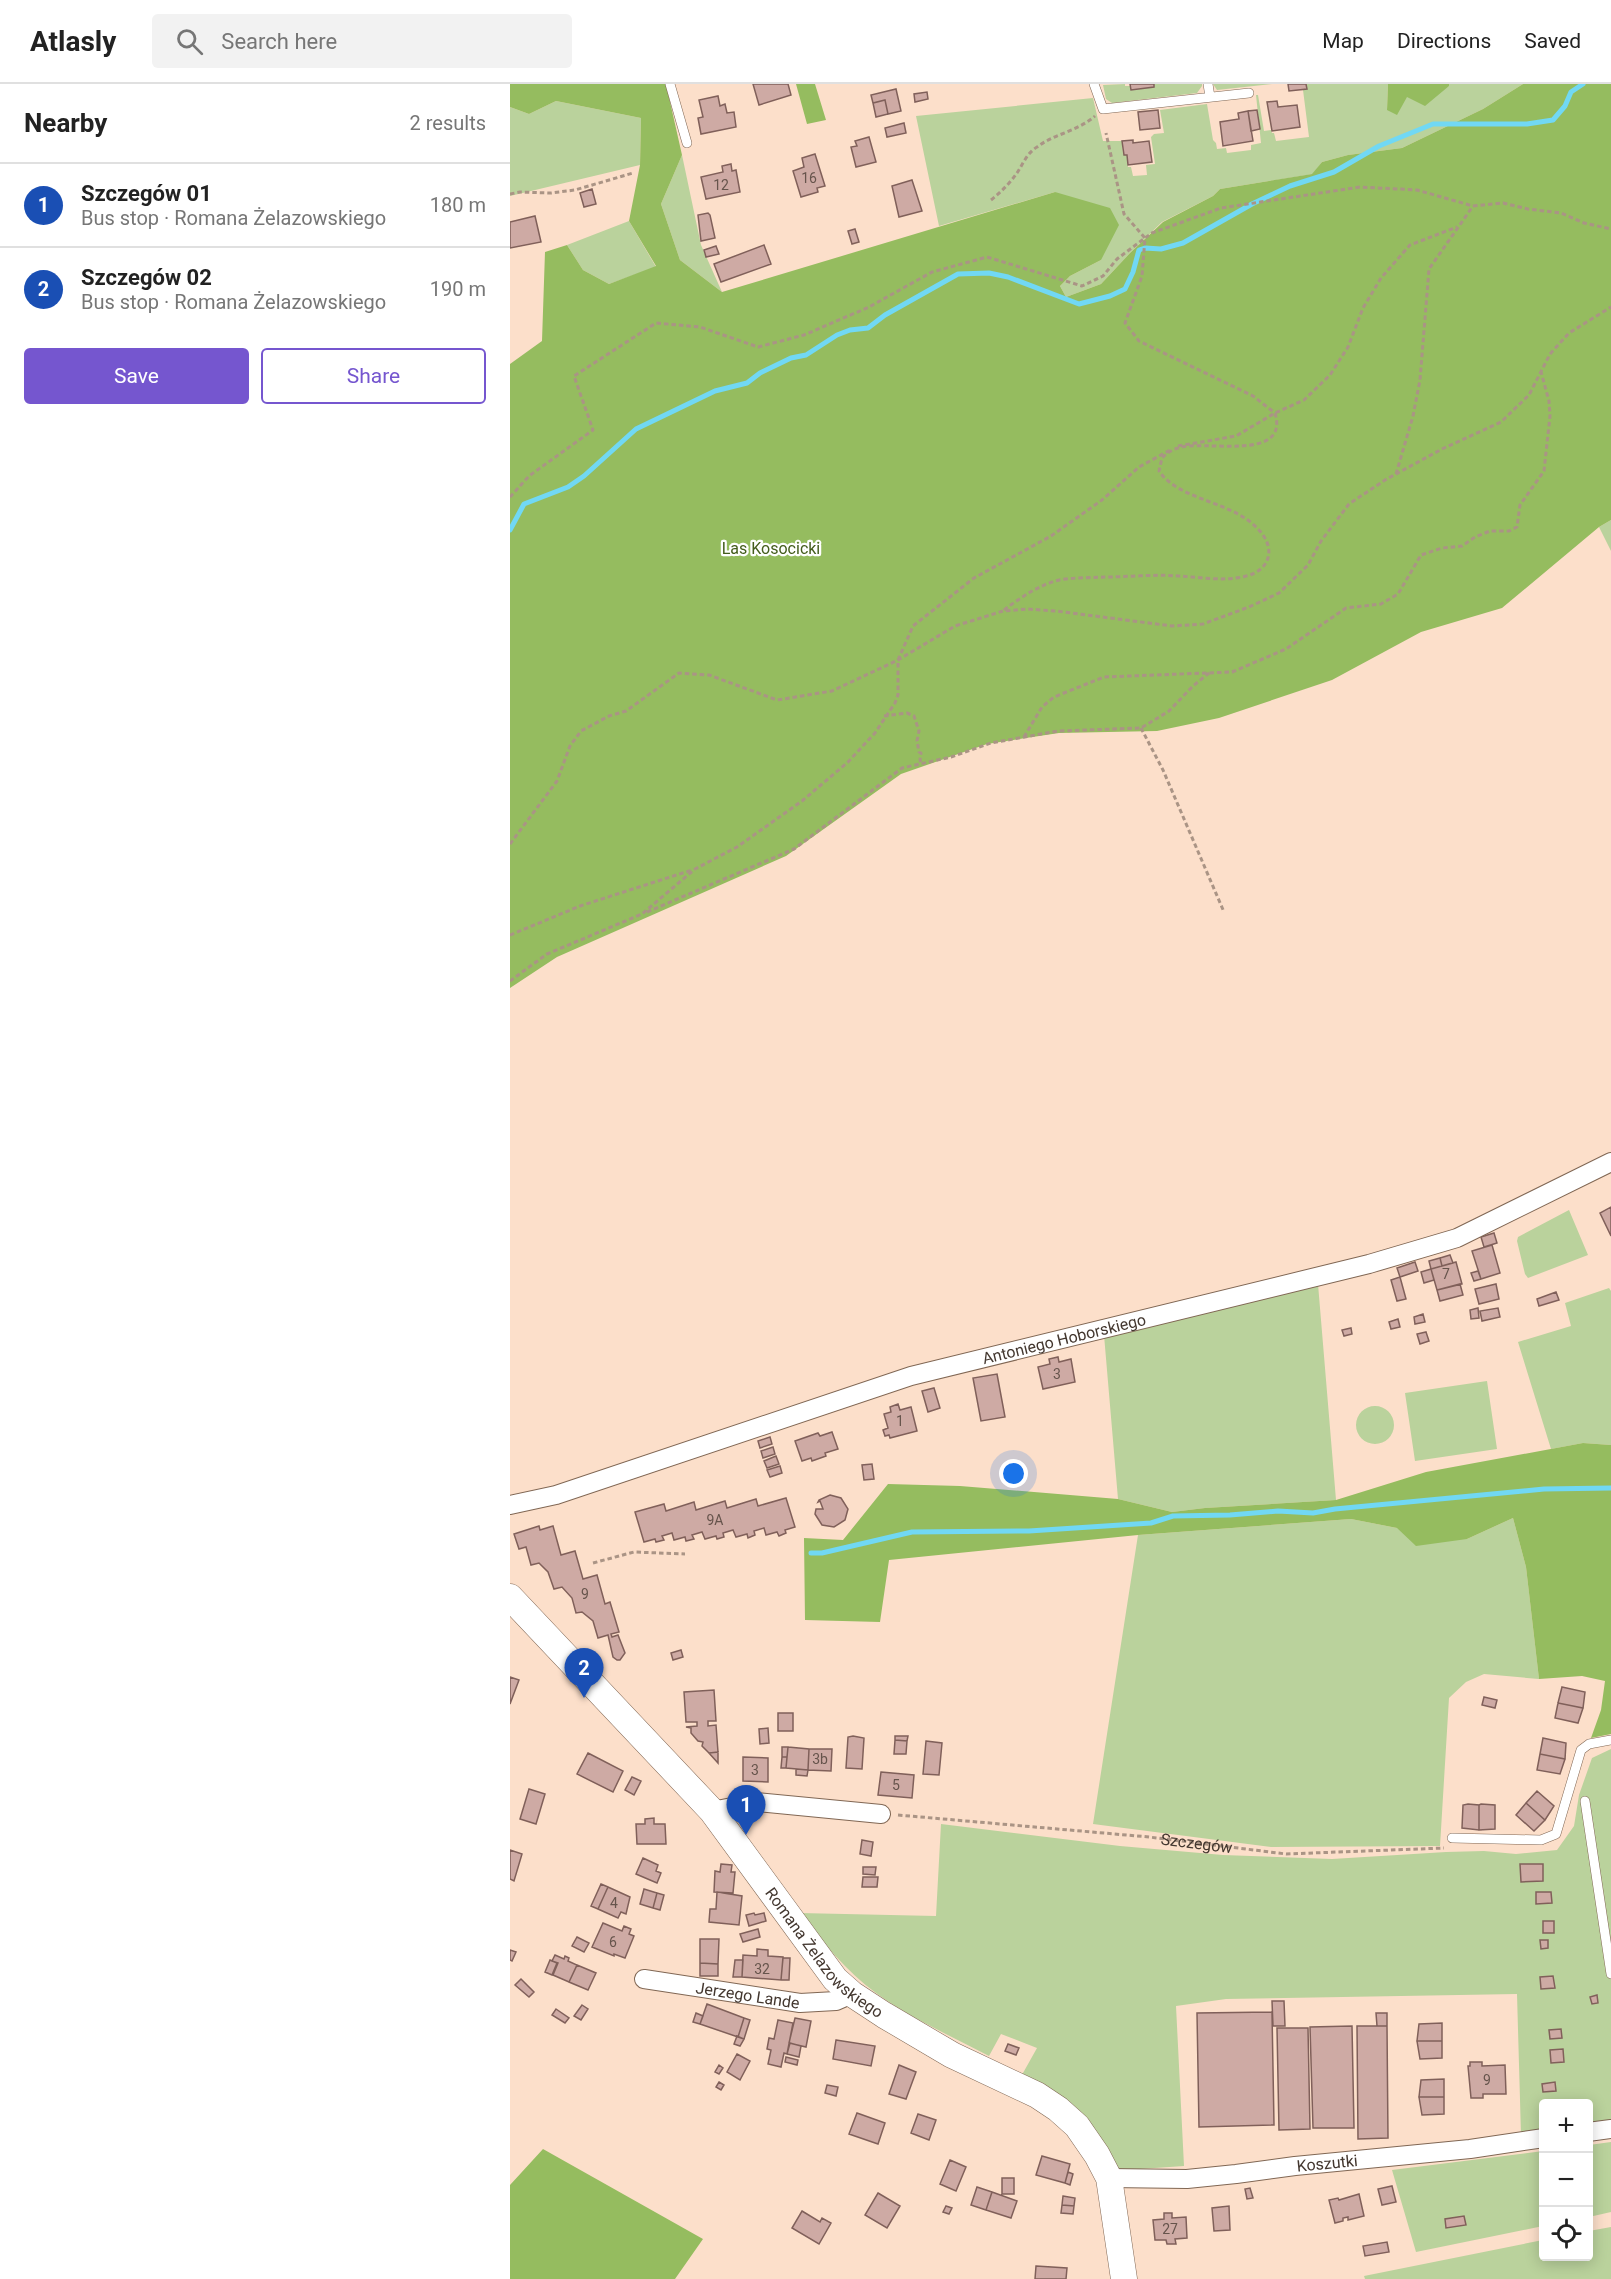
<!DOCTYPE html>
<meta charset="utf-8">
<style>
:root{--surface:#fff;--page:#f2f2f2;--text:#222;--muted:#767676;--line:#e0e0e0;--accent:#7556cf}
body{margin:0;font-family:Roboto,sans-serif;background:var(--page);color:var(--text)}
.controls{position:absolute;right:18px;bottom:18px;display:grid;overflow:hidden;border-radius:6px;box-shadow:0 3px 15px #0003}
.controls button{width:54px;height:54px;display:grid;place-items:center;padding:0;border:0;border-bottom:2px solid var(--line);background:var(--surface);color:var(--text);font:30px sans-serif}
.you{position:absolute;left:504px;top:1390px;width:21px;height:21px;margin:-15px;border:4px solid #fff;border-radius:50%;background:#1a73e8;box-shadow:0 0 0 9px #1a73e833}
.badge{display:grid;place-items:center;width:39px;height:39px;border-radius:50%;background:var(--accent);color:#fff;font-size:20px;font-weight:700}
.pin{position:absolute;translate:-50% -50px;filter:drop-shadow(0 2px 3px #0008)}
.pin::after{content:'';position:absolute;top:32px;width:21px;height:18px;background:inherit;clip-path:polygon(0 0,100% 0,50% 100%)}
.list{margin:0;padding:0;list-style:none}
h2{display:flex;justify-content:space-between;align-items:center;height:78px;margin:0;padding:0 24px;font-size:26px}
h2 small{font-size:20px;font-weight:400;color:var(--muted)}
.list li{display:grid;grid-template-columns:39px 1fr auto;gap:18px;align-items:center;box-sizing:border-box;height:84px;padding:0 24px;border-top:2px solid var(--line)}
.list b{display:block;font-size:22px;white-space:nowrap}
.list p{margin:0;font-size:20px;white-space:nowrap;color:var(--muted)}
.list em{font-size:20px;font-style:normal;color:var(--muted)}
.actions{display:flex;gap:12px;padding:18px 24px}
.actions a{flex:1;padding:14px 0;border:2px solid var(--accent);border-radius:6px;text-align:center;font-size:21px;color:var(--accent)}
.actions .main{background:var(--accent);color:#fff}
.icon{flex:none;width:33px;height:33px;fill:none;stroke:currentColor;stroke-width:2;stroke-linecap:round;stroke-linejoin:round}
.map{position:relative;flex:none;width:1101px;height:2195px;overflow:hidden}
header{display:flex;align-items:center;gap:36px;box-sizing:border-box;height:84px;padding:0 30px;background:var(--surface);border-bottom:2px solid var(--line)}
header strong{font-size:28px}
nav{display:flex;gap:33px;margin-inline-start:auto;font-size:21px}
.search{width:420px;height:54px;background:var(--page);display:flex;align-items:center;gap:15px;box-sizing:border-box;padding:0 21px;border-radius:6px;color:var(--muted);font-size:22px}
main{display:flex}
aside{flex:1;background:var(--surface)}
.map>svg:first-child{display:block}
.green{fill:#bad29c}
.forest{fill:#95bc5f}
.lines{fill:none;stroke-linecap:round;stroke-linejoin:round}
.stream{stroke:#71d8f4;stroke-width:5}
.building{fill:#ceaaa4;stroke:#80605a;stroke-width:1.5}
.lane-casing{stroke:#806754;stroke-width:10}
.street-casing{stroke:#806754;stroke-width:20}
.secondary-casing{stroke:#806754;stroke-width:27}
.path{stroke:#aa9485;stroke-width:3;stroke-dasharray:4.5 3;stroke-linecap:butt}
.lane{stroke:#fff;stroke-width:9}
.street{stroke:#fff;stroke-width:18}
.secondary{stroke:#fff;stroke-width:26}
.labels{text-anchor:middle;stroke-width:4.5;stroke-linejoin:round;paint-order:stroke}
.number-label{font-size:14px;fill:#66544c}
.park-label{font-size:16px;fill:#445d1c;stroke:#fff}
.street-label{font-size:16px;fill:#43372f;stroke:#fff}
</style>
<header>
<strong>Atlasly</strong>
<div class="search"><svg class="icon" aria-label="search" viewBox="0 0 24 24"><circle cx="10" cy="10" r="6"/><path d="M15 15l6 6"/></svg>Search here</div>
<nav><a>Map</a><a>Directions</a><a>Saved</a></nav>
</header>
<main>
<aside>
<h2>Nearby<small>2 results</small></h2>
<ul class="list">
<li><span class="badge" style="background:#1a4fb4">1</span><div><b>Szczegów 01</b><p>Bus stop · Romana Żelazowskiego</p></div><em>180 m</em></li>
<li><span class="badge" style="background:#1a4fb4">2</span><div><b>Szczegów 02</b><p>Bus stop · Romana Żelazowskiego</p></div><em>190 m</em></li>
</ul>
<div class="actions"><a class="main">Save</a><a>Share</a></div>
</aside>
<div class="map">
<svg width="1101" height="2195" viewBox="0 0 1101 2195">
<rect width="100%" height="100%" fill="#fcdfca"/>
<!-- green -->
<path class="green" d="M615,0V2H620L621,6L644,3V0H692V2L687,9L602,19L596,15L593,1Z
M703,0H762L707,6Z
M796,0H878L877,26L897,12L939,2V0H1013L973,25L892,64L838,71L812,78L803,90L710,105L703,112L652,138L620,169L591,200L556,213L550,202L560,192L591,176L545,108L429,142L406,32L583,14L593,57H612L613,70L617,71L618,83H621L623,92L637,91L636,81L645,80L641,53L644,50L654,49L650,26L697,20L703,56L706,59L707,65L716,64L717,69L741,66V61L751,59L746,11H748L754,47L761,46L762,49H764L766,57L799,53L793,6L797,5Z
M46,17L131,34L130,81L0,112V23L19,30Z
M172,71L191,161L212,208L170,176L151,120Z
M119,137L146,183L99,200L73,186L57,161Z
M1101,436V467L1089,443Z
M1059,1126L1078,1171L1018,1194L1015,1190L1007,1157L1008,1153Z
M808,1200L826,1416L695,1424L662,1428L608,1415L594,1251Z
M1099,1204L1101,1207V1361L1073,1359L1041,1365L1008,1258L1061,1242L1055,1219Z
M977,1297L987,1365L905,1377L895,1309Z
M846 1341a19 19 0 1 1 38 0a19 19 0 1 1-38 0Z
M1003,1434L1016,1483L1029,1595L974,1590L956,1598L939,1614L930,1762L761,1763L583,1740L628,1451L841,1435L887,1444L957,1455Z
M1101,1665V2038L1079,2041L1078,2020H1034L1033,2048L1011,2051L1007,1910L716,1915L666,1922L674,2082L601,2087L505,1994L513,1989L527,1964L491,1950L479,1972C441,1952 400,1934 366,1909C336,1887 312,1857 289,1829L426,1832L431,1740L610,1762L713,1771L822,1775L936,1768L974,1767L1006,1770L1047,1766L1064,1742L1069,1711L1082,1674Z
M1101,2058V2128L1079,2133V2061Z
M1033,2067V2142L906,2168L882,2086Z
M1101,2143V2195H855L854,2192L1033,2156L1034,2172H1078L1079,2147Z"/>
<!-- forest -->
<path class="forest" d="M0,0H156L172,71L151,120L170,176L212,208L545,108L600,124L609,141L591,176L560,192L550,202L556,213L591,200L620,169L653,138L703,112L710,105L802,90L812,78L838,71L892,64L973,25L1013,0H1101V436L1089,443L992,524L911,548L822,596L709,634L647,647L549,649L477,660L391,690L276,772L47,873L0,904V280L32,257L35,168L57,161L73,186L99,200L146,182L119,137L130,81L131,34L46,17L19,30L0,23Z
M286,0H305L316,36L297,40Z
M878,0H939V2L915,22L897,13L887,31L877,26Z
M1073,1359L1101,1361V1650L1081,1654L1091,1626L1095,1597L1072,1592L1029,1595L1016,1483L1003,1434L957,1455L906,1462L887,1444L841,1435L628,1451L379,1476L370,1538L295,1536L294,1454L333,1456L378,1400L450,1402L608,1415L662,1428L695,1424L826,1416L916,1388Z
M33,2065L193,2155L165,2195H0V2101Z"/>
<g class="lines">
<!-- stream -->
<path class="stream" d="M0,446L14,420L58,403L74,392L126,345L205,307L237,299L250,289L281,274L296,271L327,251L340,246L358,244L375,231L448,190L479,189L498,193L569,220L600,212L615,205L623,188L629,166L635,164L651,165L673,159L742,120L780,102L824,88L869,62L923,40H1017L1043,36L1055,22L1061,8L1073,0
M301,1469H312L402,1448L519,1447L641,1439L663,1432L720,1431L768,1427L803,1429L825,1425L1034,1405L1101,1404"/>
</g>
<!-- building -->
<path class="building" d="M243,0H278L281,11L249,21Z
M620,0H644V3L621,6Z
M778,0H796L797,5L779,7Z
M386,5L391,27L378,30L375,16L363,19L361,11Z
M417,8L418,15L405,18L404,10Z
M208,12L210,22L215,20L217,29L224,28L226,43L191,50L188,34L193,33L189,16Z
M375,16L378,30L366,33L363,19Z
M767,17L768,23L787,21L790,43L762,47L757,18Z
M648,26L650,44L630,46L628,28Z
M747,26L750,45L741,47L738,27Z
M738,27L743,57L713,62L710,38L729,35L728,29Z
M394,39L396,49L377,53L375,44Z
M359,53L366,78L346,83L341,63L347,62L345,57Z
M623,56V59L639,57L642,78L618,81L617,71H614L612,57Z
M305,70L315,102L307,104L308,108L291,113L283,87L294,83L292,74Z
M221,80L222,87L226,86L230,108L196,115L191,93L213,88L212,82Z
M402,96L412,127L389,133L382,102Z
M82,105L86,120L74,123L70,109Z
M198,129L200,131L205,154L191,157L188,131Z
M25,132L31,158L0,164V138Z
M345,145L349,158L342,160L338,147Z
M254,161L261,180L211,198L204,180Z
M206,162L209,170L196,173L194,166Z
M1101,1123V1152L1090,1129Z
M984,1149L987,1159L974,1163L971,1153Z
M982,1161L990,1189L971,1195L962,1167Z
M940,1171L943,1179L932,1182L930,1174Z
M930,1174L932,1182L921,1185L919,1177Z
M905,1178L908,1187L890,1193L887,1184Z
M946,1178L952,1200L927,1206L921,1185Z
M921,1185L924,1196L914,1199L911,1188Z
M968,1187L971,1195L964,1197L961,1189Z
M890,1193L896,1215L887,1217L881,1196Z
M950,1200L953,1211L930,1217L927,1206Z
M986,1200L989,1215L969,1220L965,1205Z
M1046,1208L1049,1216L1029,1222L1027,1215Z
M968,1224L969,1234L961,1235L960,1226Z
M988,1224L990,1233L972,1237L970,1227Z
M913,1230L915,1238L905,1240L904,1233Z
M888,1235L890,1243L881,1245L879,1238Z
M841,1244L842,1250L834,1252L832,1246Z
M916,1248L919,1257L910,1260L907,1250Z
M548,1273L549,1278L561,1275L565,1298L533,1305L528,1283L540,1280L539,1275Z
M487,1290L495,1333L471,1337L463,1294Z
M424,1304L430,1324L418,1328L412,1307Z
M388,1320L390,1326L401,1323L407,1347L380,1354L379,1351L375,1352L373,1346L378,1344L374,1330L381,1328L380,1323Z
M322,1348L328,1365L315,1369L316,1372L302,1377L301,1374L292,1377L285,1357L308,1349L310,1352Z
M260,1353L262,1360L250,1364L248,1357Z
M263,1363L265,1370L253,1374L251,1367Z
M266,1372L269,1380L257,1384L254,1377Z
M362,1380L364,1395L354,1396L352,1381Z
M270,1382L272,1389L260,1393L257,1386Z
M320,1411L331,1414L338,1425L335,1436L324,1443L312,1441L305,1430L306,1425H313L310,1417L308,1418L309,1416Z
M276,1414L285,1443L275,1446L276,1449L269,1452L267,1448L256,1451L254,1444L244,1447L245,1451L238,1454L237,1450L226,1453L223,1446L213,1449L214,1453L207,1455L206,1452L195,1455L192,1448L182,1451L184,1455L176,1457L175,1453L164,1456L162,1449L152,1452L154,1456L146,1458L145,1455L134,1458L125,1428L154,1420L156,1427L184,1418L186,1426L215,1417L217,1424L246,1415L248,1422Z
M29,1442L30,1446L43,1442L51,1471L65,1467L73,1495L87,1491L95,1520L100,1518L109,1548L101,1550L102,1553L108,1551L115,1569L110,1576H107L103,1573L98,1551L88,1554L83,1537L72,1528L66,1529L62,1514L52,1503L44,1505L38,1488L29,1479L21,1481L16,1463L9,1465L4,1450Z
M171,1566L173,1573L163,1576L161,1569Z
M0,1593L9,1596L0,1620Z
M1052,1603L1075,1608L1073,1624L1048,1619Z
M204,1606L206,1637H198V1642L206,1641L208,1668L199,1669L192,1662L193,1658L188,1657L181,1649V1644L176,1643L187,1642V1638H176L174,1608Z
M974,1613L987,1616L985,1624L972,1621Z
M1048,1619L1073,1624L1068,1639L1045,1634Z
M268,1629H283V1647H268Z
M258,1644L259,1659L250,1660L249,1645Z
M343,1652L354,1654L352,1685L336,1684L338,1653Z
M385,1652H398L397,1657L385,1656Z
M1033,1654L1056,1659L1055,1675L1030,1670Z
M385,1656L397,1657L396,1670H384Z
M416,1657L432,1659L429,1691L413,1690Z
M272,1663H278L277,1673H272Z
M278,1663L299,1665L298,1686L276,1684Z
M299,1665H322L321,1687L298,1686Z
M208,1668V1679L199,1669Z
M78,1669L113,1687L103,1708L67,1690Z
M1030,1670L1055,1675L1050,1690L1027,1686Z
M233,1673L258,1674V1698L233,1697Z
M272,1673H277L276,1684H271Z
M286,1685L298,1686L297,1692L286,1691Z
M371,1688L404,1691L402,1714L368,1711Z
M122,1693L131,1697L124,1711L115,1706Z
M19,1705L35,1710L26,1740L10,1735Z
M1027,1707L1044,1722L1035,1736L1016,1719Z
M1016,1719L1035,1736L1024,1747L1006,1731Z
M958,1720L969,1721V1746L952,1744L953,1721Z
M971,1720L985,1721V1745L969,1746V1721Z
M144,1734V1740H155L156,1760H127L126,1740H135V1735Z
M352,1756L363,1758L361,1772L350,1770Z
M0,1766L12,1770L4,1797L0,1795Z
M133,1774L148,1781L146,1787L151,1789L147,1799L126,1790Z
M211,1780L222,1781L221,1788H225L223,1809L204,1808L205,1787L210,1788Z
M1010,1780H1033V1797L1011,1798Z
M353,1783H366L365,1791L353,1790Z
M353,1793H368L367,1803H352Z
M91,1800L98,1803L88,1825L81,1822Z
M98,1803L120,1813L116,1830L111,1828L108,1834L88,1825Z
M134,1805L147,1809L143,1824L130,1820Z
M207,1808L232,1812L229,1841L199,1838L200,1825H206Z
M1026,1808H1041L1042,1819L1026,1820Z
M147,1809L154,1811L150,1826L143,1824Z
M244,1829L245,1831L254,1829L256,1837L239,1842L236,1831Z
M1033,1837H1044V1849H1033Z
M93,1839L112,1847L114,1842L121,1845L119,1850L124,1852L115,1874L104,1870V1872L82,1863Z
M248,1845L250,1853L233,1858L230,1850Z
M67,1853L79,1859L74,1868L62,1862Z
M190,1855H209L208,1880L190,1879Z
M1030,1856H1038V1864L1031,1865Z
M247,1865L258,1866V1872L273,1873L271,1896L232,1893L233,1871L247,1872Z
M0,1866L6,1868L2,1877L0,1876Z
M45,1871L54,1875L55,1872L59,1874L58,1877L67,1881L59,1898L43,1891L48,1879L42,1877Z
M273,1874H280L279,1896H271Z
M40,1876L47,1879L42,1891L35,1888Z
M225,1876H233L232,1893H223Z
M190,1879L208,1880V1892H190Z
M67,1881L86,1889L78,1906L59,1898Z
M1043,1892L1045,1904L1031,1905L1030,1893Z
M11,1895L24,1908L19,1913L5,1901Z
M1087,1911L1088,1919L1082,1920L1080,1913Z
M762,1917H774L775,1942H763Z
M197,1920L234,1934L228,1953L190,1940Z
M72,1921L78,1925L71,1936L64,1932Z
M46,1925L59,1934L55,1939L42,1931Z
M762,1928L764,2041L689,2043L687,1929Z
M186,1929L193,1932L190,1940L183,1938Z
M866,1929H877V1942H867Z
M234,1934L240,1936L234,1955L228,1953Z
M285,1934L301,1937L296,1963L279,1959Z
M268,1936L283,1939L277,1970L274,1969L271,1983L258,1980L261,1966L257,1965L259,1954L264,1955Z
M932,1939V1957H907L909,1940Z
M842,1942L844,2044H803L800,1943Z
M847,1942H877L878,2054L848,2055Z
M767,1944H798L800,2045L769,2046Z
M1051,1945L1052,1954L1040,1955L1039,1946Z
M227,1952L234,1955L230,1962L224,1960Z
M326,1956L365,1962L361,1982L323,1975Z
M907,1957H932V1974L910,1975Z
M280,1959L291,1962L289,1973L277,1970Z
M498,1960L509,1964L506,1971L495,1967Z
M1053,1965L1054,1978L1041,1979L1040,1966Z
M227,1970L240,1977L230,1996L217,1988Z
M276,1973L288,1976L287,1981L275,1978Z
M960,1978H972V1982L995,1981L996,2010H973V2014H961L958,1982H960Z
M209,1981L213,1984L209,1990L205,1988Z
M389,1981L406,1988L396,2015L379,2010Z
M934,1995V2013H909L911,1996Z
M209,1998L214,2001L211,2006L206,2003Z
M1045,1998L1046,2007L1033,2008L1032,2000Z
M317,2001L328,2003L326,2012L315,2009Z
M909,2013H934V2030L912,2031Z
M347,2029L375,2039L368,2060L339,2050Z
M408,2030L426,2036L419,2056L401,2049Z
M532,2072L560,2080L555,2099L526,2091Z
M440,2076L456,2083L446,2107L430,2100Z
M558,2088L563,2090L560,2101L555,2099Z
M492,2094H504V2110H492Z
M882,2102L886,2118L872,2121L868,2105Z
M467,2103L482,2108L476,2126L461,2121Z
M740,2104L743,2114L737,2115L735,2105Z
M482,2108L507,2117L501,2134L476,2126Z
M368,2109L390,2122L377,2144L355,2131Z
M849,2110L854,2132L838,2136V2133L833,2134V2137L825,2139L819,2116L828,2114L829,2116Z
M553,2112L565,2114L564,2122L552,2121Z
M552,2121L564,2122L563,2130L551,2129Z
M436,2122L442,2124L439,2130L433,2128Z
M719,2122L720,2146L704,2147L702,2124Z
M292,2127L310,2138L312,2134L321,2139L309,2160L282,2144Z
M654,2129H662V2134L676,2133L677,2154L665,2155L666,2160H657L656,2156H645L643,2136L654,2135Z
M954,2132L956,2141L936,2144L935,2135Z
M877,2158L879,2168L855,2172L853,2162Z
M526,2182L557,2184L556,2195H525Z"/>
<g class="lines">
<defs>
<path id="lane" d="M160,0L177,59
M584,0L593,25L739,9
M698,0L700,13
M1075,1717L1101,1890
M942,1754L1031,1756L1046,1750L1071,1666L1079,1660L1101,1656"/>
<g id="street">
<path id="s2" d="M0,1421L46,1411L401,1292L859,1180L947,1154L1101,1078"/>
<path d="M202,1727L247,1718L371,1730"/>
<path id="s3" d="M134,1895L290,1919L326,1917L342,1910"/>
<path d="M1078,2048L1101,2045"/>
<path id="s4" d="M599,2094L677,2095L726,2090L785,2082L960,2065L1034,2054"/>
</g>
<g id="secondary">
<path id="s5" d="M0,1513L202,1727L325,1895L342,1910L374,1931L442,1971L527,2011L548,2025L567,2042L587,2071L599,2094L614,2195"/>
</g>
</defs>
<!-- lane casing -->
<use href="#lane" class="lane-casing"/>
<!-- street casing -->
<use href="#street" class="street-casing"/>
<!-- secondary casing -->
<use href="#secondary" class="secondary-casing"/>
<!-- path -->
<g class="path">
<path d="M0,110L10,108L41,109L65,106L123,89"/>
<path d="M481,116C491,108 500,99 507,89C513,80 517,69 527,63C544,50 568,47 585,32"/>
<path d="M668,362L726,352L765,329L794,316L820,291L838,263L853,224L871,194L900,161L947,143"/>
<path d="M886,390L903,332L910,296L919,185L963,122"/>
<path d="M0,413L19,392L83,346L64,292L146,239L190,243L248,263L294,251L359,223L422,188L477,173L572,202L593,192L607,175L635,154L614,130L596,49"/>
<path d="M494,526C510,514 526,503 545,497C561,493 579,494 595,493C619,493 644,490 668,492C690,493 715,498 736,492C758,487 765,468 753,451C728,416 671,419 649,387L652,374C656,370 661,366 668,364C693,355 780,379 765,329L743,312L629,257L615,239L632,192L635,154L642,149L711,124L850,103L907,106L963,122L993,119L1018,125L1051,129L1074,139L1101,145"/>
<path d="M374,632L397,629L404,632L409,647L407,657L409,668L411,669L410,676L412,681"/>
<path d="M631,644L653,686L714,828"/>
<path d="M514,653L532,623L544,613L594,593L722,588L776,565L836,524L871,520L888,510L911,471L932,464L952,462L965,453L980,447H999L1007,443L1010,421L1034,387L1040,332L1039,317L1031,288"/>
<path d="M0,760L47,697L60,662L71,647L99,632L116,627L169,589L199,591L267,616L322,607L388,576L445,542L493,527L517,525L546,527L662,542L693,540L739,523L769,509L798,481L811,457L839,420L875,396L932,365L991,338L1019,311L1040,270L1059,249L1101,223"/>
<path d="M137,828L284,765L392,684L441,673L481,659L531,650L548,647L631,644L659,627L683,602L699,589"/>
<path d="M0,851L70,822L182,786"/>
<path d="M0,897L37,870L132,830L185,785L227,763L292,717L338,678L365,649L385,619L388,611V576L403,542L464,494L541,452L592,416L629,383L662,365"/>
<path d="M83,1479L124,1468L175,1470"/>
<path id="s1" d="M388,1731L639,1753L776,1770L934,1764"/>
</g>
<!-- lane -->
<use href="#lane" class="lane"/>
<!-- street -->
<use href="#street" class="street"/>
<!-- secondary -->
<use href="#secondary" class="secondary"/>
</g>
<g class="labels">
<!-- number labels -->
<g class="number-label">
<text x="299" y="99">16</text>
<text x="211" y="106">12</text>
<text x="936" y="1195">7</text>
<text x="547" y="1295">3</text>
<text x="390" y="1342">1</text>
<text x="205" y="1441">9A</text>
<text x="75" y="1515">9</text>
<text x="310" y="1680">3b</text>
<text x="245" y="1691">3</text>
<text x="386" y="1706">5</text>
<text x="104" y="1824">4</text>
<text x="103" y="1863">6</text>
<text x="252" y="1890">32</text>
<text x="977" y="2001">9</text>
<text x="660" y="2150">27</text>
</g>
<!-- park labels -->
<g class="park-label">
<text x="261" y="470">Las Kosocicki</text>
</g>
<!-- street labels -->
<g class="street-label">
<text dy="6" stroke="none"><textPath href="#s2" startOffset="579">Antoniego Hoborskiego</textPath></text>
<text dy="6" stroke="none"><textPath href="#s1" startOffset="300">Szczegów</textPath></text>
<text dy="6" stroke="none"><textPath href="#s5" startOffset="476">Romana Żelazowskiego</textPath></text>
<text dy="6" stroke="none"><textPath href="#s3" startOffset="105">Jerzego Lande</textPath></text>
<text dy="6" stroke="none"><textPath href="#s4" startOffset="219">Koszutki</textPath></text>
</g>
</g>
</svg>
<div class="controls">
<button>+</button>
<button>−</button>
<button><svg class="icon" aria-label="locate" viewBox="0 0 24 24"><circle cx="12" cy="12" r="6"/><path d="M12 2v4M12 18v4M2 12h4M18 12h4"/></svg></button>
</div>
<div class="you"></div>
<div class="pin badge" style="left:236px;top:1751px;background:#1a4fb4">1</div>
<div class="pin badge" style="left:74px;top:1614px;background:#1a4fb4">2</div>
</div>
</main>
